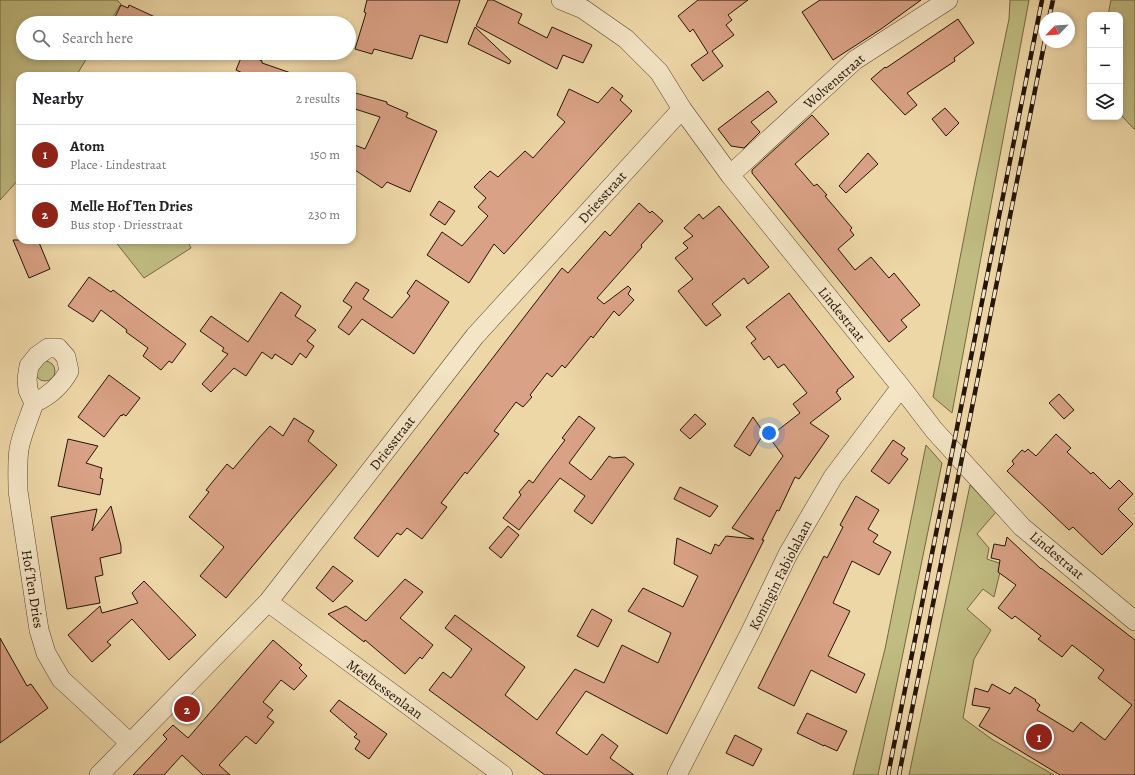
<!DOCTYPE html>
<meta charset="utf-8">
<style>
:root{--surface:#fff;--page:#f2f2f2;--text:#202124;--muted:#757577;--line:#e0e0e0;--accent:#8f2418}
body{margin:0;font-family:Alegreya,serif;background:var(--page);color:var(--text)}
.controls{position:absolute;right:12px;top:12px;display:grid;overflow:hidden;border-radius:8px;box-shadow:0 2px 6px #0003}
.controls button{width:36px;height:36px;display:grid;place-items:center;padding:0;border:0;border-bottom:1px solid var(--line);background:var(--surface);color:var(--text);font:20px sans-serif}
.compass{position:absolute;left:1039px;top:12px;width:36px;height:36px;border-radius:50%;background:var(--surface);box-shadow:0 2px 6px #0003;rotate:245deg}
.you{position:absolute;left:769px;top:433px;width:14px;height:14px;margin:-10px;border:3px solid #fff;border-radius:50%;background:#1a73e8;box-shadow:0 0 0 6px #1a73e833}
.badge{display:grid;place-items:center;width:26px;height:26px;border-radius:50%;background:var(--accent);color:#fff;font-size:13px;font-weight:700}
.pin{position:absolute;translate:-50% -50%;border:2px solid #fff;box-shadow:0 1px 4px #0006}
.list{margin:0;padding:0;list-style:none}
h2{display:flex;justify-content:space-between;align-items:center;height:52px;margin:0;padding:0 16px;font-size:17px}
h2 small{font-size:13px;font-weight:400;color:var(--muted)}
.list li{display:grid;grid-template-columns:26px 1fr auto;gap:12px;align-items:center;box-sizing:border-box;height:60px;padding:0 16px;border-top:1px solid var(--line)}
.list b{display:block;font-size:15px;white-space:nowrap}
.list p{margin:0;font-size:13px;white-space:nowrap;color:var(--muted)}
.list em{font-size:13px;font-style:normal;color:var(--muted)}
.icon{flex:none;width:22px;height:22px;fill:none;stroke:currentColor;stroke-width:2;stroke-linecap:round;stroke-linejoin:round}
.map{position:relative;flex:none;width:1135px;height:775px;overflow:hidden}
.search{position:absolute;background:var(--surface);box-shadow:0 2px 6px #0003;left:16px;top:16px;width:340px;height:44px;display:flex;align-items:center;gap:10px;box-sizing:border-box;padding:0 14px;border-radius:22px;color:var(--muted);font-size:15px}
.panel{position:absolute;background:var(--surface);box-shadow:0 2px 6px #0003;left:16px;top:72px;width:340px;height:172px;border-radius:12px}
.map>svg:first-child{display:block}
.green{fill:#c0bc82;stroke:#726844}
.building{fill:#d9a185;stroke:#251406}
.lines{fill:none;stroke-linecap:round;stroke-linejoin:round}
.minor-casing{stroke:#57452e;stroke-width:20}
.minor{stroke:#f4e5c6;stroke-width:19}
.rail-casing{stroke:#251406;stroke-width:4.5}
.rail{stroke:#f4e5c6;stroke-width:3;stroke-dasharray:9;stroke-linecap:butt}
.labels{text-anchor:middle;stroke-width:3;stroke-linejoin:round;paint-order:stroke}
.street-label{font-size:14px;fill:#251406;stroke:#f4e5c6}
</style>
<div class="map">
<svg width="1135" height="775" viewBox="0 0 1135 775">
<rect width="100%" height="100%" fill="#eed7a7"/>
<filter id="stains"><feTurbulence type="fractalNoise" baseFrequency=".005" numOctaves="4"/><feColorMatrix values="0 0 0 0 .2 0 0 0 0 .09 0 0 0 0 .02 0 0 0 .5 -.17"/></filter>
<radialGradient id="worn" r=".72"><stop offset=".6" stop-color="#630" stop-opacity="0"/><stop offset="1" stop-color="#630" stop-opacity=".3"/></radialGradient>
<!-- green -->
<path class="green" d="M0,0H117L121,4L109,23H23V53H90L76,76H20V178L0,200Z
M1010,0H1029L952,413L933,397L974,186L1009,19Z
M1111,0H1135V130L1120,114V15H1108Z
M114,240H187L191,248L144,278Z
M35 371a10 10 0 1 1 20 0a10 10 0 1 1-20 0Z
M926,445L942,463L878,775H853L885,649Z
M970,485L996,512L977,534L989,548L987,559L1002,564L994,597L983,589L967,609L991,630L974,659L963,718L993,740L1054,775H909Z"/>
<!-- building -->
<path class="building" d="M367,0H460L447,43L420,35L412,59L374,49L372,54L355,49L366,13L364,12Z
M488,0H493L522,14L518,23L547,38L552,27L592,45L583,63L563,55L557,69L476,26Z
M698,0H748L728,15L732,20L726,25L734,35L712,51L723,66L703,81L691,65L708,53L693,29L690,32L678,16Z
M820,0H921L881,29L833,60L802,12Z
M121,5L128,8L129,5L168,23H112Z
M958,19L974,43L954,58L955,61L907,93L917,105L905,115L871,79L885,67L886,68Z
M475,27L511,61L509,64L468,44Z
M243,53L262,61V63L291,73L290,76H249L236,70Z
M612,87L623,96L620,100L632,111L504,254L494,244L469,283L427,255L442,232L462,246L488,216L478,207L486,198L474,187L490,171L498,177L525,151L533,158L565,122L557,115L569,89L598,103Z
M768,91L777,102L751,122L760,132L744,148L731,146L718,129Z
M352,92L387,102V104L408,113L406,117L437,131L410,192L387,182L382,188L352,168V144L365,149L380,117L352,108Z
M945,108L959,123L946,136L932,119Z
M812,115L829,134L795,164L814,186L817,184L827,195L825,196L852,228L850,230L854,235L838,249L855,270L871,257L889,278L894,273L920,305L901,320L907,327L889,342L752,173V170Z
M868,153L878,164L846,193L839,186Z
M439,201L455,211L445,225L430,215Z
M639,203L650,213L652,211L663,221L641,245L642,247L597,298L604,304L628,286L631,289L628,294L634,300L619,316L614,311L593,338L591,336L565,368L562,365L552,377L547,373L530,395L532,397L523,407L516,402L494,431L499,434L467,474L465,472L441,503L447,507L422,539L407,528L401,535L397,533L378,557L354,538L562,268L568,273L605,231L610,236Z
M719,206L769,267L748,284L744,278L712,304L721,315L706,326L678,291L693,279L675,258L688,248L683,243L693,236L684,228L699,214L703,219Z
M13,240H38L50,269L29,278Z
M89,277L111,292L113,290L186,344L172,363L169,361L161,370L143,356L148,348L126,332L127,330L101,310L93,322L68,306Z
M416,280L449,302L414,354L362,319L349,335L338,327L352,307L343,301L356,282L369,290L363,299L392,318L410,296L407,293Z
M281,292L301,306L295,316L316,330L307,341L314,346L306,358L300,353L292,365L275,354L272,359L262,352L246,376L234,368L211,392L202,384L228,354L222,351L224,348L200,331L211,316L248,342Z
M789,293L854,377L837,390L838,391L836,392L841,399L810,423L829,436L799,479L795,477L779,511L777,510L762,540H764L667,734L586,691L556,733L587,755L602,734L618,746L610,758L634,775H545L429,690L443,672L451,678L472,649L445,628L455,615L525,667L505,695L537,720L575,669L604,683L622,645L658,663L671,633L628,611L643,588L683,607L698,576L674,564L677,538L711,554L715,544L719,546L726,536L754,539L732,528L783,456L769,437L800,413L793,404L807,393L784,364L778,368L769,356L764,360L751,343L756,339L746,327Z
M109,375L140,398L126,416L123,414L122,416L121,415L104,437L78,417Z
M1059,394L1074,410L1064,419L1049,403Z
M695,414L706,424L690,439L680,430Z
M579,416L595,428L569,463L591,480L609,456L613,458L625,457L634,464L592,524L574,511L585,496L560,478L519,530L503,518L521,495L519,492L529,480L533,483L543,469L565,440L562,438Z
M753,417L764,433L750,456L734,446Z
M294,418L314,431L308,441L337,465L226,598L200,576L224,547L189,517L209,492L206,490L227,464L233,469L259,438L270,426L283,436Z
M1056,434L1071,448L1067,452L1091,474L1093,472L1110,489L1119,480L1133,494L1118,509L1133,524L1102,555L1073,527L1069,530L1007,471L1014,464L1012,461L1022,450L1025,452L1028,449L1036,456Z
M68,439L98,446L86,463L102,468L100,478L103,479L100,495L58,486Z
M893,440L905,448L901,454L908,459L889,484L871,471Z
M680,487L718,506L710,517L674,499Z
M856,496L879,510L868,529L878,535L873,542L891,552L879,575L852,561L833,603L850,611L828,656L865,674L856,693L811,670L794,706L758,688L824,556L827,558L843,527L840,525Z
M111,506L121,546V553L100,558L103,575L95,577L100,603L67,609L51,517L97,509L92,531Z
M508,526L519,535L501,558L489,548Z
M1007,537L1041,569V568L1135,640V775H1060L979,726L990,708L972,705L975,688L988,692L992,684L1010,694L1015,687L1036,700L1035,701L1040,705L1037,710L1073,732L1081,722L1105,740L1132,705L1098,678L1104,670L1072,645L1062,657L1038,639L1041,636L1015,616L1012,619L998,608L1016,585L998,572L1000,560L991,558L994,544L1005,546Z
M333,566L353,581L333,602L316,588Z
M405,579L423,592L400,618L433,645L422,659L420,657L405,674L365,640L364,642L328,614L346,606L366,621Z
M144,581L196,635L169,660L132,619L107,642L111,645L92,662L68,635L100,606L102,613L138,603L132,593Z
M592,609L612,620L598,647L577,636Z
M0,638L27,686L31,684L48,708L0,743Z
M273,640L302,665L299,668L307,676L294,690L281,680L263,702L273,710L267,717L274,722L256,744L246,736L219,765L230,775H203L182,755L164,775H133L167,739L163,735L173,725L188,738Z
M339,700L387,734L369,759L355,749L360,741L354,737L357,734L330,711Z
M807,713L847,731L837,751L824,745V746L797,733Z
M735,735L762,749L753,766L726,753Z"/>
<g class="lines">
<defs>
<path id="minor" d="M561,0L583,9L626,39L659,72L682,109L730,175L901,387L934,430L1022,527L1135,621
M730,175L855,60L948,0
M34,403L28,390L27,379L29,366L37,356L48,348H58L66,357L69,371C61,386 49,396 34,403C29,418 22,433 19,449C17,463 18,477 18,491L39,630L46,653L61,679L130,743
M268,602L503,775
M99,775L268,602L475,336L682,109
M677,775L750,633L788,554L833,477L901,387"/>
</defs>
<!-- minor casing -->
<use href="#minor" class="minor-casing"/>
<!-- minor -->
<use href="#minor" class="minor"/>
<defs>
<path id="rail" d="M1049,18L1053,0
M888,775L1042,0
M899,775L1045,40"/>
</defs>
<!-- rail casing -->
<use href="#rail" class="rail-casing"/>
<!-- rail -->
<use href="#rail" class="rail"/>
</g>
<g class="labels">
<!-- street labels -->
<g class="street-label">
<text transform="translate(834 81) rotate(-41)" y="5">Wolvenstraat</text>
<text transform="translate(602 197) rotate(-48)" y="5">Driesstraat</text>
<text transform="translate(842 314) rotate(51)" y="5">Lindestraat</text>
<text transform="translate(392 443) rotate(-52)" y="5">Driesstraat</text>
<text transform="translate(1057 555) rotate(40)" y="5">Lindestraat</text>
<text transform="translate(780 575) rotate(-63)" y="5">Koningin Fabiolalaan</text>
<text transform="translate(33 589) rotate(81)" y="5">Hof Ten Dries</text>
<text transform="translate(385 689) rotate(36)" y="5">Meelbessenlaan</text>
</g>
</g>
<rect width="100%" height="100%" filter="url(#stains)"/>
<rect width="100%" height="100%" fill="url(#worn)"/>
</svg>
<div class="controls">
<button>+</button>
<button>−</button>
<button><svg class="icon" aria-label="layers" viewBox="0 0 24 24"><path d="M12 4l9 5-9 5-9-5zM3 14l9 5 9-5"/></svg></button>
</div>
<svg class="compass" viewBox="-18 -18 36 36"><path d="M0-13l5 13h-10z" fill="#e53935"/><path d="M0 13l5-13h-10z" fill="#757577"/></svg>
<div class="you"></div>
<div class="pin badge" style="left:1039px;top:737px">1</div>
<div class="pin badge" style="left:187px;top:709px">2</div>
<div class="search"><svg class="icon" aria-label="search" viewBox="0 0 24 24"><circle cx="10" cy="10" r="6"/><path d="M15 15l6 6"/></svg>Search here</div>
<section class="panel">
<h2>Nearby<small>2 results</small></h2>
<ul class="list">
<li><span class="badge">1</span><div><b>Atom</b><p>Place · Lindestraat</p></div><em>150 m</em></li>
<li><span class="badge">2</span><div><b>Melle Hof Ten Dries</b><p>Bus stop · Driesstraat</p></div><em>230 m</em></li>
</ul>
</section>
</div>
